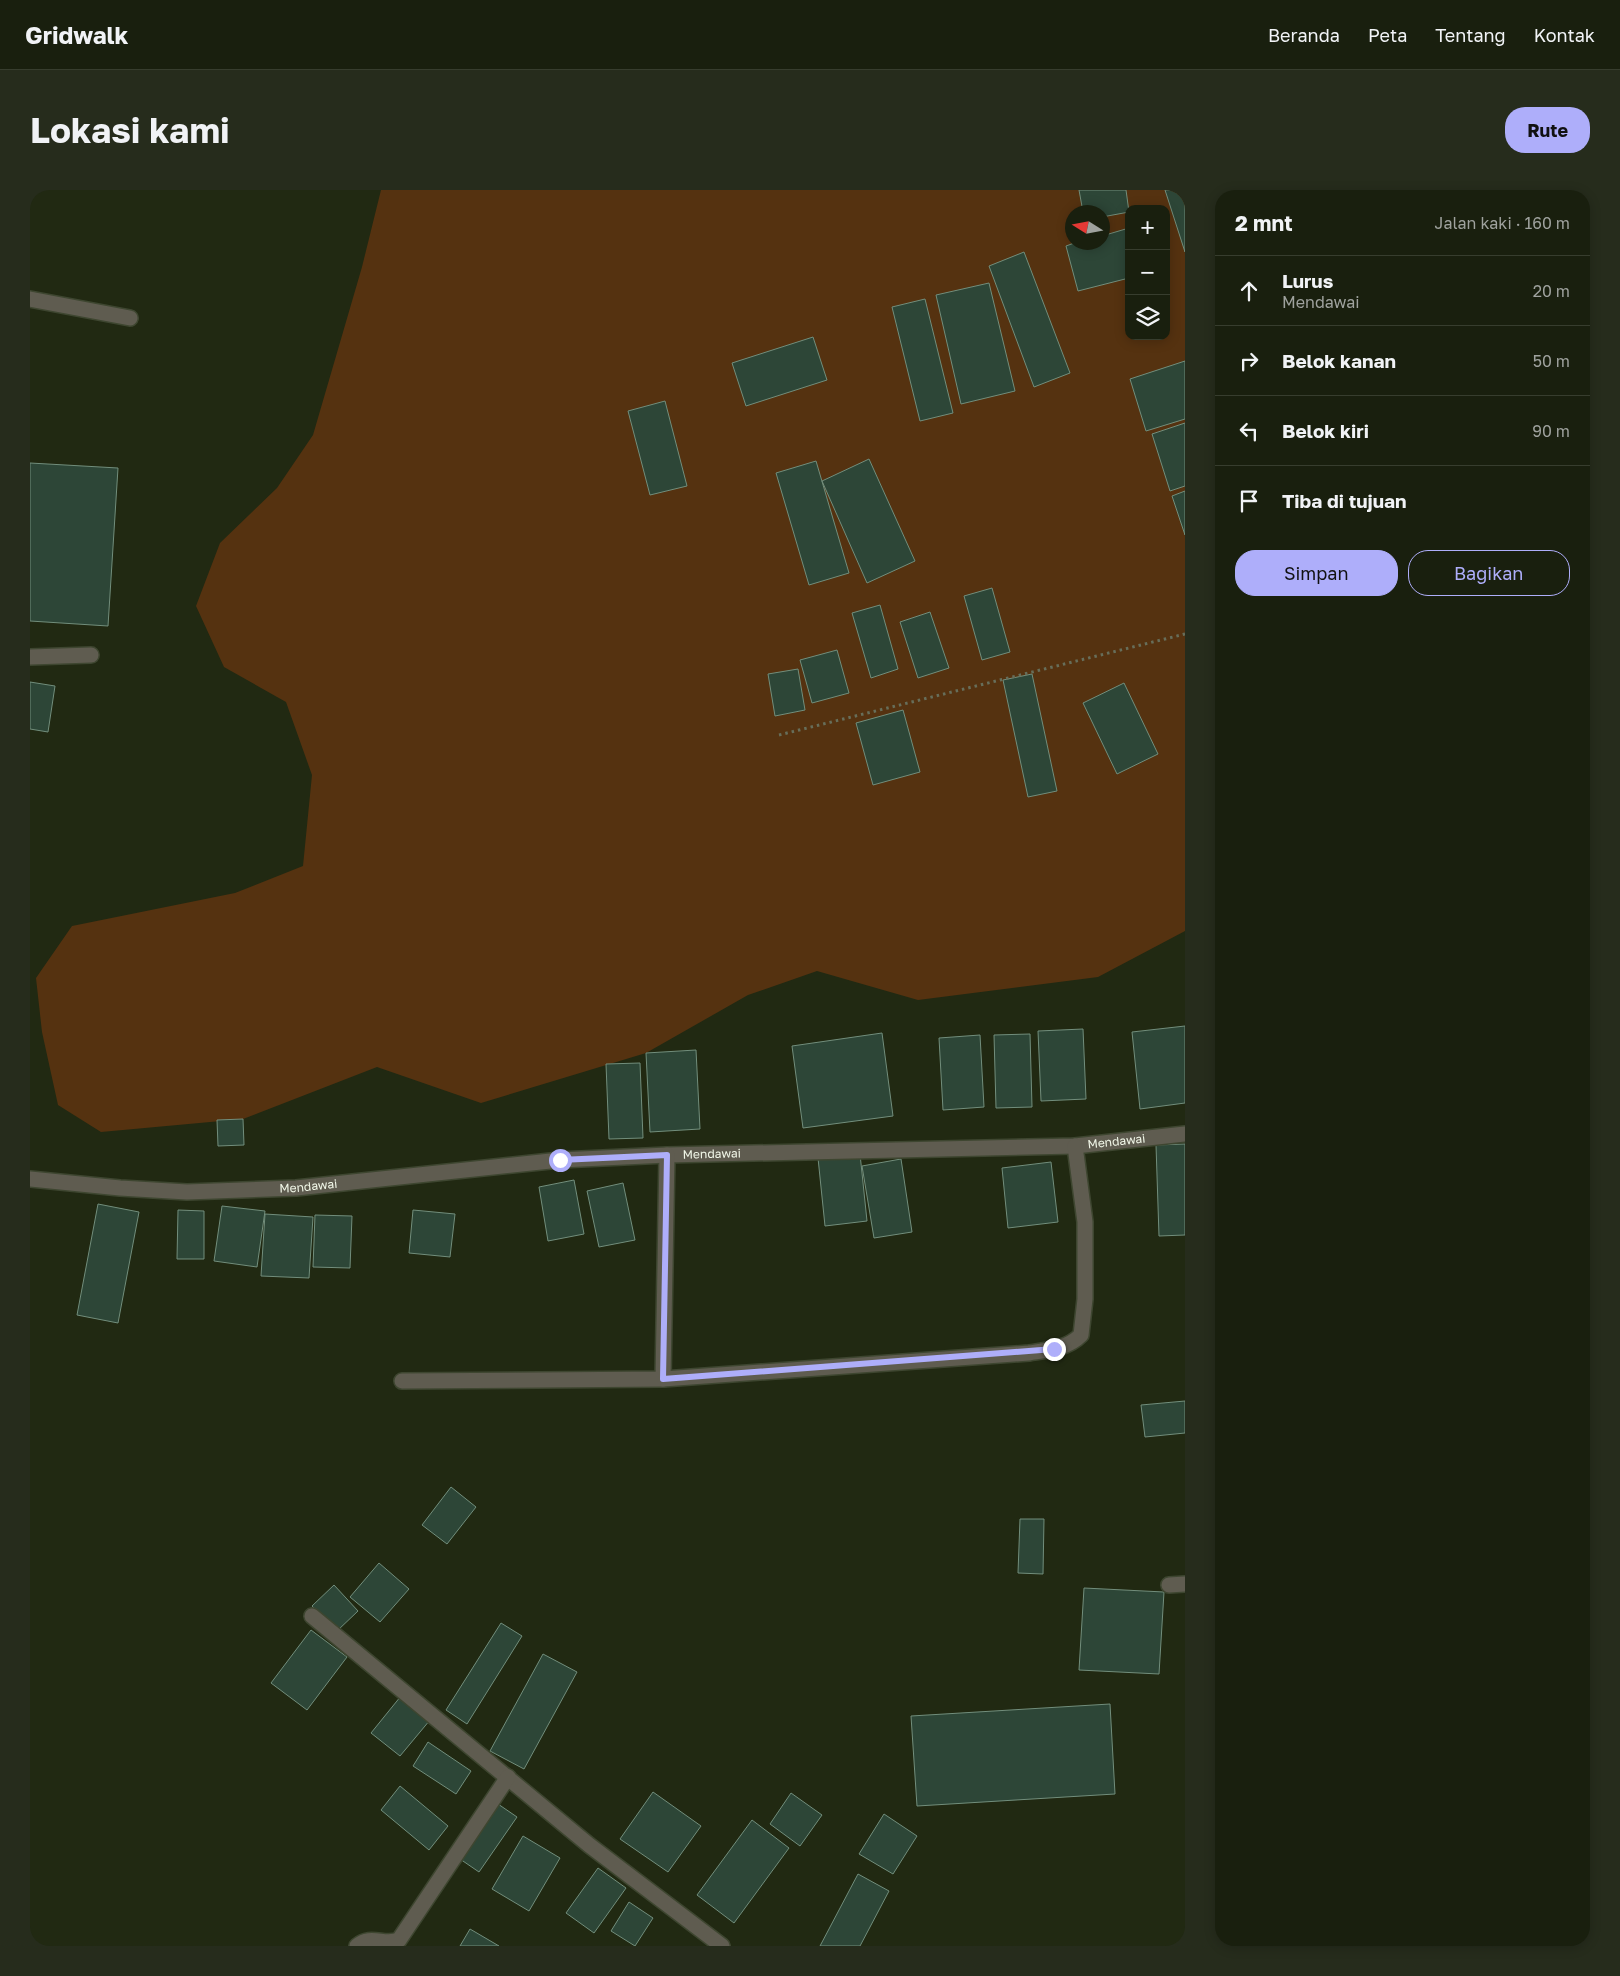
<!DOCTYPE html>
<html lang="id">
<meta charset="utf-8">
<style>
:root{--surface:#191f0e;--page:#262c1c;--text:#f1f3f6;--muted:#9fa29e;--line:#373d2e;--accent:#aeaefa}
body{margin:0;font-family:"Golos Text",sans-serif;background:var(--page);color:var(--text)}
.controls{position:absolute;right:15px;top:15px;display:grid;overflow:hidden;border-radius:10px;box-shadow:0 2px 12px #0003}
.controls button{width:45px;height:45px;display:grid;place-items:center;padding:0;border:0;border-bottom:1px solid var(--line);background:var(--surface);color:var(--text);font:25px sans-serif}
.compass{position:absolute;left:1035px;top:15px;width:45px;height:45px;border-radius:50%;background:var(--surface);box-shadow:0 2px 12px #0003;rotate:281deg}
.stop{position:absolute;width:15px;height:15px;margin:-11px;border:4px solid #aeaefa;border-radius:50%;background:#fff}
.stop.end{background:#aeaefa;border-color:#fff;box-shadow:0 1px 5px #0008}
.list{margin:0;padding:0;list-style:none}
h2{display:flex;justify-content:space-between;align-items:center;height:65px;margin:0;padding:0 20px;font-size:21px}
h2 small{font-size:16px;font-weight:400;color:var(--muted)}
.list li{display:grid;grid-template-columns:32px 1fr auto;gap:15px;align-items:center;box-sizing:border-box;height:70px;padding:0 20px;border-top:1px solid var(--line)}
.list b{display:block;font-size:19px;white-space:nowrap}
.list p{margin:0;font-size:16px;white-space:nowrap;color:var(--muted)}
.list em{font-size:16px;font-style:normal;color:var(--muted)}
.actions{display:flex;gap:10px;padding:15px 20px}
.actions a{flex:1;padding:11px 0;border:1px solid var(--accent);border-radius:20px;text-align:center;font-size:18px;color:var(--accent)}
.actions .main{background:var(--accent);color:#111}
.icon{flex:none;width:28px;height:28px;fill:none;stroke:currentColor;stroke-width:2;stroke-linecap:round;stroke-linejoin:round}
.map{position:relative;flex:none;width:1155px;height:1756px;overflow:hidden;border-radius:20px}
header{display:flex;align-items:center;gap:30px;box-sizing:border-box;height:70px;padding:0 25px;background:var(--surface);border-bottom:1px solid var(--line)}
header strong{font-size:24px}
nav{display:flex;gap:28px;margin-inline-start:auto;font-size:18px}
.intro{display:flex;align-items:center;justify-content:space-between;box-sizing:border-box;height:120px;padding:0 30px}
h1{margin:0;font-size:35px}
.button{padding:12px 22px;border-radius:20px;background:var(--accent);color:#111;font-size:18px;font-weight:700}
main{display:flex;gap:30px;padding:0 30px}
aside{flex:1;background:var(--surface);border-radius:20px;box-shadow:0 2px 12px #0003}
.map>svg:first-child{display:block}
.green{fill:#553210;fill-rule:evenodd}
.building{fill:#2d4637;stroke:#728e7c}
.lines{fill:none;stroke-linecap:round;stroke-linejoin:round}
.minor-casing{stroke:#3e4630;stroke-width:18}
.path{stroke:#676e5a;stroke-width:3;stroke-dasharray:2.5 4;stroke-linecap:butt}
.minor{stroke:#5f5c50;stroke-width:15}
.route{stroke:#aeaefa;stroke-width:6}
.labels{text-anchor:middle;stroke-width:4;stroke-linejoin:round;paint-order:stroke}
.street-label{font-size:12px;fill:#f1f7e8;stroke:#212912}
</style>
<header>
<strong>Gridwalk</strong>
<nav><a>Beranda</a><a>Peta</a><a>Tentang</a><a>Kontak</a></nav>
</header>
<div class="intro"><h1>Lokasi kami</h1><a class="button">Rute</a></div>
<main>
<div class="map">
<svg width="1155" height="1756" viewBox="0 0 1155 1756">
<rect width="100%" height="100%" fill="#212912"/>
<!-- green -->
<path class="green" d="M351,0H1155V741L1068,787L888,810L787,781L718,805L616,863L451,913L347,877L213,929L71,942L28,915L12,842L6,788L42,736L205,703L273,676L282,585L256,512L194,477L166,416L190,353L247,298L283,245L332,77ZM1099,19H1136V146H1099ZM1042,22H1072V52H1042Z"/>
<!-- building -->
<path class="building" d="M1049,0H1096L1099,22L1072,27V22H1053Z
M1135,0H1155V62Z
M1099,38V88L1048,101L1036,56L1047,52H1072V46Z
M994,62L1040,183L1004,197L959,76Z
M959,93L985,201L931,214L906,105Z
M895,109L923,223L890,231L862,117Z
M783,147L797,190L716,216L702,173Z
M1155,171V229L1116,241L1100,189Z
M635,211L657,296L620,305L598,221Z
M1155,233V296L1140,301L1122,244Z
M839,269L885,371L837,393L792,291Z
M786,271L819,383L779,395L746,283Z
M0,273L88,278L78,436L0,431Z
M1155,301V345L1142,306Z
M962,398L980,462L952,470L934,406Z
M850,415L868,479L841,488L822,423Z
M900,422L919,478L888,488L870,432Z
M807,460L819,503L782,513L770,470Z
M768,479L775,520L745,526L738,484Z
M1002,484L1027,601L998,607L973,490Z
M0,492L25,496L18,542L0,539Z
M1094,493L1128,564L1087,584L1053,513Z
M873,520L890,582L843,595L826,533Z
M1155,836V913L1110,919L1102,842Z
M1053,839L1056,909L1011,911L1008,841Z
M852,843L863,926L773,938L762,856Z
M1000,844L1002,917L966,918L964,845Z
M950,845L954,917L913,920L909,848Z
M666,860L670,939L620,942L616,863Z
M610,873L613,948L579,949L576,874Z
M213,929L214,955L188,956L187,930Z
M1155,954V1045L1129,1046L1126,955Z
M830,964L837,1031L795,1036L788,968Z
M871,969L882,1042L844,1048L832,976Z
M1021,972L1028,1032L978,1038L972,978Z
M544,990L554,1044L518,1051L509,997Z
M593,993L605,1050L569,1057L557,1001Z
M68,1014L109,1022L88,1133L47,1125Z
M192,1016L235,1021L227,1077L184,1071Z
M148,1020L174,1021V1069H147Z
M383,1020L425,1024L420,1067L379,1063Z
M235,1024L283,1027L279,1088L231,1086Z
M285,1025L322,1026L320,1078L283,1077Z
M1155,1211V1243L1115,1247L1111,1215Z
M421,1297L446,1317L417,1354L392,1335Z
M990,1329H1014L1013,1384L988,1383Z
M349,1373L379,1399L350,1432L320,1407Z
M304,1395L328,1421L307,1441L282,1416Z
M1054,1398L1134,1402L1129,1484L1049,1480Z
M471,1433L492,1446L437,1534L416,1520Z
M281,1440L317,1467L277,1520L241,1493Z
M513,1464L547,1482L494,1579L460,1561Z
M371,1506L400,1530L370,1566L341,1543Z
M1080,1514L1085,1604L887,1616L881,1526Z
M398,1552L441,1581L426,1604L383,1576Z
M370,1596L418,1636L399,1660L351,1620Z
M623,1602L671,1636L638,1682L590,1649Z
M761,1603L792,1625L770,1656L740,1634Z
M468,1614L487,1627L449,1682L430,1669Z
M854,1624L887,1646L863,1684L829,1664Z
M722,1630L759,1658L704,1733L667,1705Z
M493,1646L530,1668L499,1721L462,1699Z
M568,1678L596,1698L564,1743L536,1723Z
M828,1684L859,1701L830,1756H790Z
M599,1712L623,1728L605,1756L581,1741Z
M440,1739L469,1756H430Z"/>
<g class="lines">
<defs>
<g id="minor">
<path d="M0,109L100,128"/>
<path d="M0,467L61,465"/>
<path id="s1" d="M0,989L90,998L157,1002L266,998L530,970L637,965L1045,956L1155,944"/>
<path d="M633,1189L637,965"/>
<path d="M372,1191L633,1189L999,1163C1018,1160 1037,1159 1051,1145L1055,1109V1032L1045,956"/>
<path d="M1139,1395L1155,1394"/>
<path d="M282,1426L559,1655L692,1756"/>
<path d="M327,1756C341,1744 354,1756 369,1750L478,1587"/>
</g>
</defs>
<!-- minor casing -->
<use href="#minor" class="minor-casing"/>
<!-- path -->
<path class="path" d="M749,545L1155,444"/>
<!-- minor -->
<use href="#minor" class="minor"/>
</g>
<g class="lines">
<!-- route -->
<path class="route" d="M530,970L637,965L633,1189L1024,1159"/>
</g>
<g class="labels">
<!-- street labels -->
<g class="street-label">
<text dy="4" stroke="none"><textPath href="#s1" startOffset="1089">Mendawai</textPath></text>
<text dy="4" stroke="none"><textPath href="#s1" startOffset="684">Mendawai</textPath></text>
<text dy="4" stroke="none"><textPath href="#s1" startOffset="279">Mendawai</textPath></text>
</g>
</g>
</svg>
<div class="controls">
<button>+</button>
<button>−</button>
<button><svg class="icon" aria-label="layers" viewBox="0 0 24 24"><path d="M12 4l9 5-9 5-9-5zM3 14l9 5 9-5"/></svg></button>
</div>
<svg class="compass" viewBox="-18 -18 36 36"><path d="M0-13l5 13h-10z" fill="#e53935"/><path d="M0 13l5-13h-10z" fill="#9fa29e"/></svg>
<div class="stop" style="left:530px;top:970px"></div>
<div class="stop end" style="left:1024px;top:1159px"></div>
</div>
<aside>
<h2>2 mnt<small>Jalan kaki · 160 m</small></h2>
<ul class="list">
<li><svg class="icon" aria-label="ahead" viewBox="0 0 24 24"><path d="M12 20V5M6 11l6-6 6 6"/></svg><div><b>Lurus</b><p>Mendawai</p></div><em>20 m</em></li>
<li><svg class="icon" aria-label="right" viewBox="0 0 24 24"><path d="M7 20v-9h11M14 6l5 5-5 5"/></svg><div><b>Belok kanan</b></div><em>50 m</em></li>
<li><svg class="icon" aria-label="left" viewBox="0 0 24 24"><path d="M17 20v-9H6M10 6l-5 5 5 5"/></svg><div><b>Belok kiri</b></div><em>90 m</em></li>
<li><svg class="icon" aria-label="arrive" viewBox="0 0 24 24"><path d="M6 21V4h12l-3 4 3 4H6"/></svg><div><b>Tiba di tujuan</b></div></li>
</ul>
<div class="actions"><a class="main">Simpan</a><a>Bagikan</a></div>
</aside>
</main>
